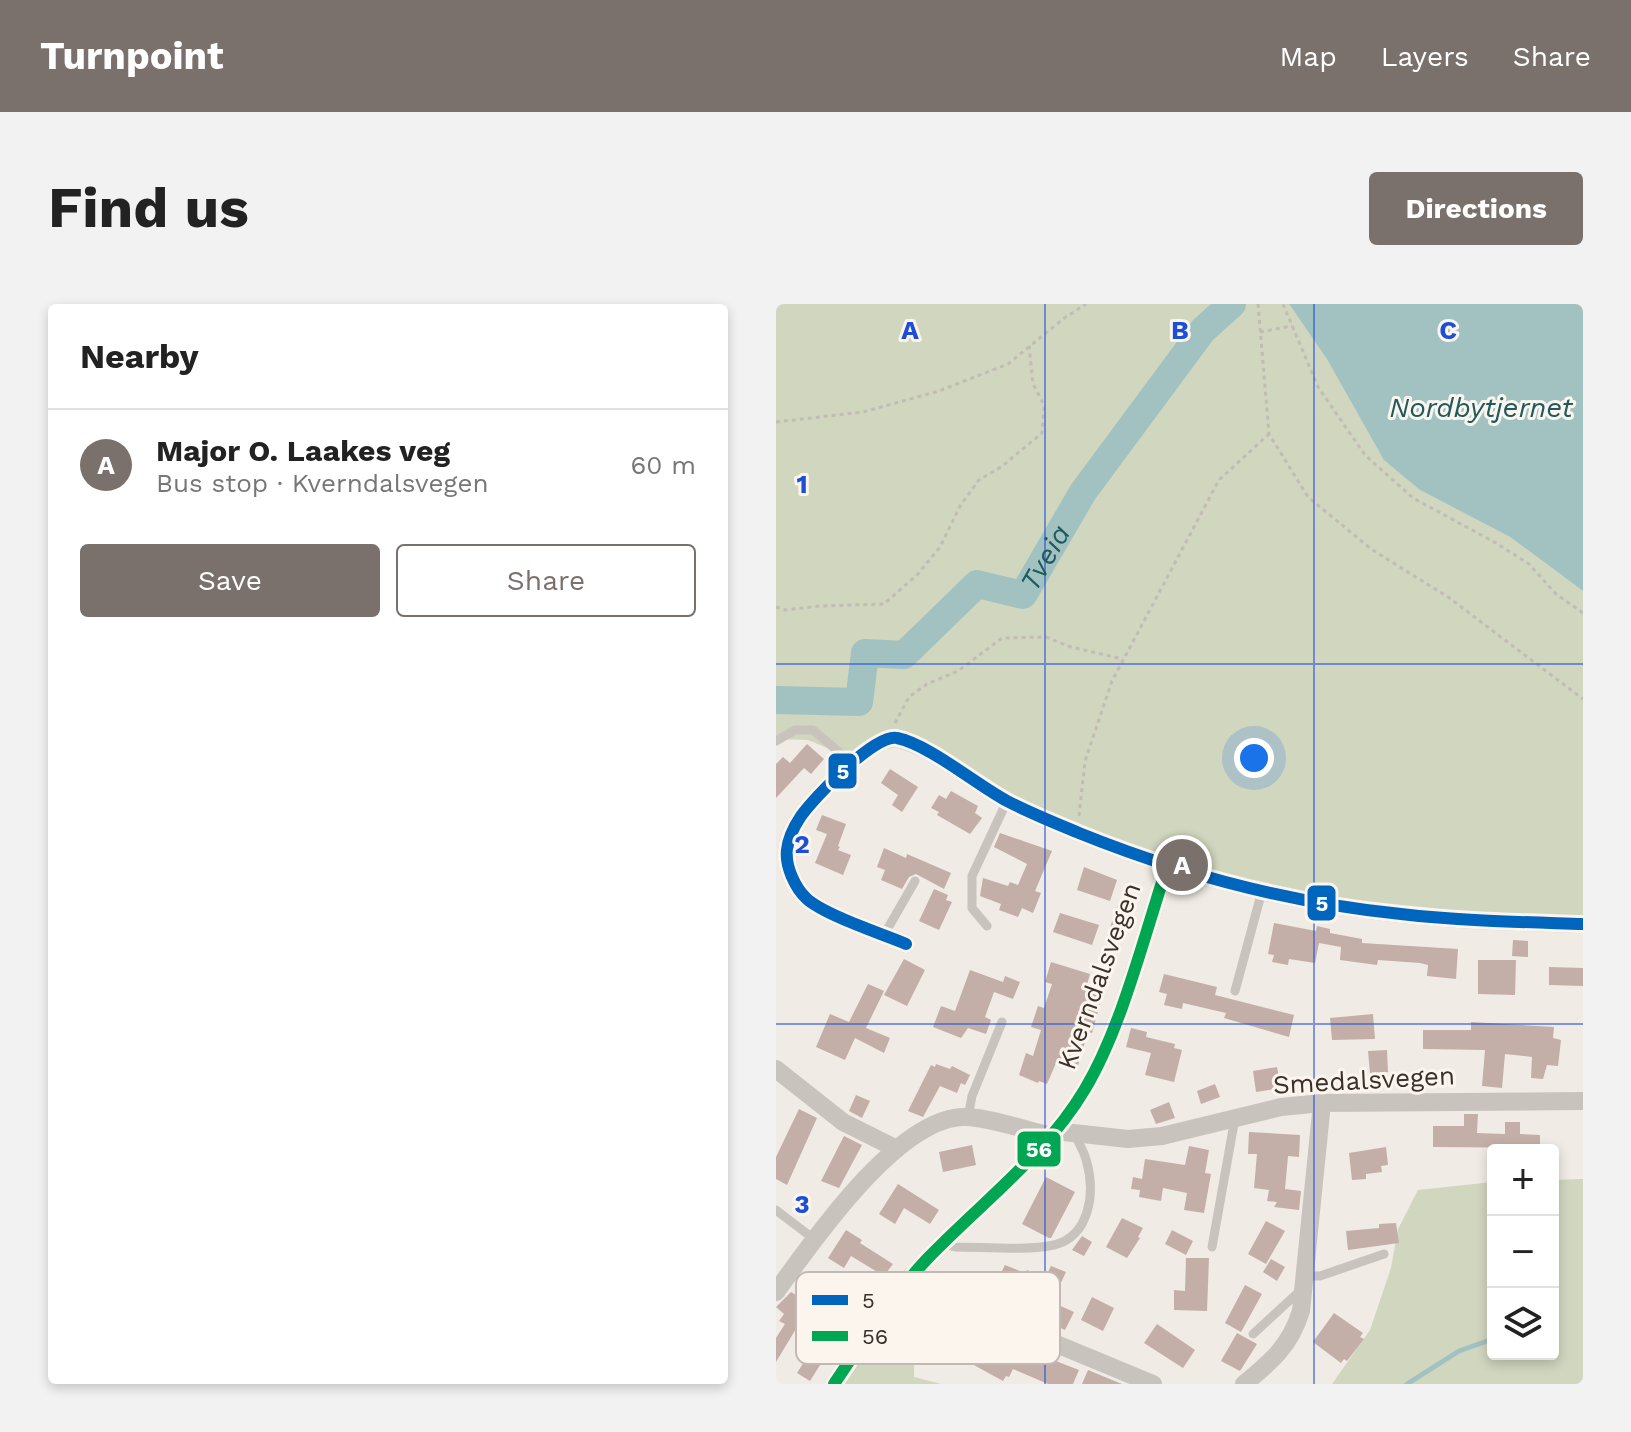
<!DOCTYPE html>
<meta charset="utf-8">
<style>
:root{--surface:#fff;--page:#f2f2f2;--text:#222;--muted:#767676;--line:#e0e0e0;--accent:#7a716c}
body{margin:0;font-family:"Work Sans",sans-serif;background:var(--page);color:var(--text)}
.controls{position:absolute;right:24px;bottom:24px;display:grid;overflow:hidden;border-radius:8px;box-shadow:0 4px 12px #0003}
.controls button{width:72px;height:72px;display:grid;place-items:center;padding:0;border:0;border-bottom:2px solid var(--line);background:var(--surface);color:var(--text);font:40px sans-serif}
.you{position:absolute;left:478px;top:454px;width:28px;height:28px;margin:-20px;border:6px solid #fff;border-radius:50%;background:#1a73e8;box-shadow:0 0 0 12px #1a73e833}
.badge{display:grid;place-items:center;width:52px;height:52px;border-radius:50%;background:var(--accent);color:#fff;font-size:26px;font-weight:700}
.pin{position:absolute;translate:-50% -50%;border:4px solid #fff;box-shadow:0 2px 8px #0006}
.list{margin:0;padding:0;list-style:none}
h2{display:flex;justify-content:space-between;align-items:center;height:104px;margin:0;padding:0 32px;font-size:34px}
h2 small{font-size:26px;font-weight:400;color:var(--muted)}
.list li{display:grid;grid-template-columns:52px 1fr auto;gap:24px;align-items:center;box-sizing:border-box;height:112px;padding:0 32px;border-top:2px solid var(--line)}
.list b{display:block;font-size:30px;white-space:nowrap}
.list p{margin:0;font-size:26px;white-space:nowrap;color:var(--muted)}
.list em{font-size:26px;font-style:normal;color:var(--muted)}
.actions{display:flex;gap:16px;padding:24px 32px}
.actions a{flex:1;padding:18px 0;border:2px solid var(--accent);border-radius:8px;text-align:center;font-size:28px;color:var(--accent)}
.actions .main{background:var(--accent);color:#fff}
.icon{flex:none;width:44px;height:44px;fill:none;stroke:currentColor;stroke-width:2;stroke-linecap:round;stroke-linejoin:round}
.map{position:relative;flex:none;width:807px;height:1080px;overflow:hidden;border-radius:8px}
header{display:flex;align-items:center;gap:48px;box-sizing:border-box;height:112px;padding:0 40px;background:var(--accent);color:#fff}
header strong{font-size:38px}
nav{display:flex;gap:44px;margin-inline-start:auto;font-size:28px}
.intro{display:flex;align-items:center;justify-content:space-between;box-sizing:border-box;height:192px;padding:0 48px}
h1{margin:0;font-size:56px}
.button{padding:20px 36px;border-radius:8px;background:var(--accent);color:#fff;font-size:28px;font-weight:700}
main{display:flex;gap:48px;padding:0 48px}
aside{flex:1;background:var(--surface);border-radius:8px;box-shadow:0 4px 12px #0003}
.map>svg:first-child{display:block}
.green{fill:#d1d6bf}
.water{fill:#a1c2c1}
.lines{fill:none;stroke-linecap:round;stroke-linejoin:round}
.stream{stroke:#a1c2c1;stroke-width:5}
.river{stroke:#a1c2c1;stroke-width:28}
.building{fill:#c3afa7}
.path{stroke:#c2bbb6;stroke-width:3;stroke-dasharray:4 4;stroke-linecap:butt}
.lane{stroke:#c9c3be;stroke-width:9}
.street{stroke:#c9c3be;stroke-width:18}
.bus-1-casing{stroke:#fbf5ee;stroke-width:18}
.bus-2-casing{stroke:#fbf5ee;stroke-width:18}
.bus-1{stroke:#0065bd;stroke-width:12}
.bus-2{stroke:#00a651;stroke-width:12}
.grid{fill:none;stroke:#1d4ed8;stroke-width:2;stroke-opacity:0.55}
.labels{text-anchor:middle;stroke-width:6;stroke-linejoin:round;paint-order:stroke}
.street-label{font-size:26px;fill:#3b302b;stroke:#fbf5ee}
.water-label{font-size:28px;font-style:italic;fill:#1f5a5e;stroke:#fbf5ee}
.key{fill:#fbf5ee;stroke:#c1bab4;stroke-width:2}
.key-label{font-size:22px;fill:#3b302b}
.grid-label{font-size:26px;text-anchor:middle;font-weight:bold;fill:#1d4ed8;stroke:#fbf5ee;stroke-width:6;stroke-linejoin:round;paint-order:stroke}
.line-badge{stroke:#fbf5ee;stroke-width:3}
.badge-label{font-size:22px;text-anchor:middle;font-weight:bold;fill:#fff}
</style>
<header>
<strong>Turnpoint</strong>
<nav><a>Map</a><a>Layers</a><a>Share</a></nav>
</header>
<div class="intro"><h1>Find us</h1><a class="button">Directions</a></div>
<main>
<aside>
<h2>Nearby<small></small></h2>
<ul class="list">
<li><span class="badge">A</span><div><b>Major O. Laakes veg</b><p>Bus stop · Kverndalsvegen</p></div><em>60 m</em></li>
</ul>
<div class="actions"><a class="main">Save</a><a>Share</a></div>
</aside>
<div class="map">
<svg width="807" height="1080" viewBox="0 0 807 1080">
<rect width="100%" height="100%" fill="#f0ebe5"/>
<!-- green -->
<path class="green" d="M0,0H513L644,186L734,233L807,287V626L665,617L491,598L302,536L203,476L120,443L73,453L32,436L0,435Z
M807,875V1080H556L594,1026L615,964L622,925L642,886L717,878V1050H777V876Z
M139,1022L138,1073L165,1080H55L88,1031Z"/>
<!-- water -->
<path class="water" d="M513,0H807V287L734,233L644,186L608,156L551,55Z"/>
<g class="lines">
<!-- stream -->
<path class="stream" d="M631,1080L683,1047L717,1035"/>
<!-- river -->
<path class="river" id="s1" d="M0,396L83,398L89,349L128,351L201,280L247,291L307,188L427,26L456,0"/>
</g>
<!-- building -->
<path class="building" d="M31,440L48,455L35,470L28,464L0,494V460L7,453L14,459Z
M114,465L142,483L126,508L116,501L122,491L105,479Z
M175,487L202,502L199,509L206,514L194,530L161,511L163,508L155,504L163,491L170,495Z
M46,511L70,520L62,542L64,543L62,546L75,551L67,571L39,559L51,530L40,526Z
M224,529L276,547L259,587L265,589L257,609L246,604L242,613L223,606L225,600L204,592L207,574L232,582L234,578L242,581L251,560L218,543Z
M108,544L130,554L131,550L175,569L168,585L140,570L133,573L126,585L105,576L109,566L101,563Z
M308,563L341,576L334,597L301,586Z
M158,585L172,591L170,596L176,598L163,626L143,617Z
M343,597L359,602L347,637L331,632Z
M284,609L323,621L316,641L277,628Z
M498,619L540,627L541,622L554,625V629L586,635V639L682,645L680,675L651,672L652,661L644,659L602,656L601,661L564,656L565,643L543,639L539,659L513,655L512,661L496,658L498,651L492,650Z
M737,636L752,637V653L736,652Z
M128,655L149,666L131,702L108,691Z
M702,656H740L739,691L702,690Z
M275,658L314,670L310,684L327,689L316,729L312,728L301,765L280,759L271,780L263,777L262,779L243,771L250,749L257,752L265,726L255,723L262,702L268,704L276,680L269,678Z
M773,663L807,664V682L773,681Z
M194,666L227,678L229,672L244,678L237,695L218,688L209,713L215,716L210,730L192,724L185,734L157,723L165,702L179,707Z
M388,670L441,683L439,691L518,711L513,733L448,714L450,709L407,699L406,705L388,701L391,690L383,688Z
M92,680L108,687L90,724L114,734L108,749L79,734L69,756L40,743L54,710L73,718Z
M597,710L599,735L556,736L554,714Z
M695,718L778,723L777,734L785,736L782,762L771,761L767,775L755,774L756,753L729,750L726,784L706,782L709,746L647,745V726H695Z
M355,724L371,728L370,733L399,740L398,744L406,746L398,778L369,771L375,749L350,743Z
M611,746L612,768L594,769L592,747Z
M160,760L174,765L176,762L194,771L189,781L185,779L181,789L164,782L147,813L132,807L155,761L159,763Z
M501,763L505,784L480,788L477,767Z
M439,780L444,793L425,800L421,787Z
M80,791L94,797L86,814L73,807Z
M393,798L399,814L380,820L374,806Z
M23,805L41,814L11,881L0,875V853Z
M688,810H702L701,829L729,830V818H744V830L764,831V844L657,843V822H688Z
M473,828L524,831L523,853L512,852L509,885L525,887L523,906L498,903L501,898L491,897L493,886L478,884L481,850H472Z
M68,832L86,841L63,884L45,877Z
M196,841L200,861L167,868L163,848Z
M413,842L433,846L429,869L435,870L428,909L408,906L411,889L387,884L385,897L363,893L364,886L355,885L357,873L366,875L369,855L409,861Z
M610,843L612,861L605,862L606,868L590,870V875L576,876L573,849Z
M270,873L299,888L275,934H273L246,920Z
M122,880L163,906L154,920L128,904L119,920L103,910Z
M346,914L367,924L362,933L364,934L351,954L330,943Z
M490,917L509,927L490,960L472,950Z
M620,919L623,939L572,946L570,927L603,924V920Z
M70,926L86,936L84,939L117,960L108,972L75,952L68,964L52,954Z
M396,926L417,937L410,951L389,940Z
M306,932L316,938L308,952L296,946Z
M410,954H433L431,1007L398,1006V986L409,987Z
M495,955L509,963L501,977L487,968Z
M229,961L249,969L251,966L269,974L275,962L290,968L273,1004L231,984L234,978L223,973Z
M469,981L486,990L465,1028L449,1019Z
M15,988L35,1000L0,1058V1034L9,1020L3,1017L8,1010L0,1003Z
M316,993L338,1004L327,1027L305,1016Z
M280,1000L298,1008L289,1026L271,1018Z
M558,1009L587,1029L584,1033L588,1035L571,1057L568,1055L565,1059L537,1038Z
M381,1020L419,1046L407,1064L368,1039Z
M461,1029L481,1040L464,1067L445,1057Z
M206,1038L251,1059L254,1052L270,1059L272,1054L303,1066L297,1080H272L237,1065L233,1073L230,1072L227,1077L196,1060Z
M31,1053L44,1061L34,1077L21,1069Z
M312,1066L346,1080H306Z"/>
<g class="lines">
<!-- path -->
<path class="path" d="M482,0L493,130L532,193L595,245L672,293L807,395
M507,0L542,83L589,151L637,194L720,239L753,260L780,290L807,309
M484,28L516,22
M0,118L87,108L163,87L232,60L287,15L310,0
M0,303L9,306L44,302L108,300L142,270L164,243L184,202L203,176L225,163L266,129L268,101L257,80L253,42
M119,419L133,393L151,380L182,367L226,334L270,333L295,343L347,355
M303,512L309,457L336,377L443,176L493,130"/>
<!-- lane -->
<path class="lane" d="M0,437L19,426H37L76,459
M211,622L196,604V572L231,497
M108,631L139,577
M459,687L486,587
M192,813L196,792L226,718
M0,906L38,935
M167,940L179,943C207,943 252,947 278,941C314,932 319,889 311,859C309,849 303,840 299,831
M436,943L459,814
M528,972H544L608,950
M477,1030L525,986"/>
<!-- street -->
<path class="street" d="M130,640C106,630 49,611 31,595C19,584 9,562 11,546C12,535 19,521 25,512C38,494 99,429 121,434C152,440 201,481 231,497C254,509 279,519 303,529C407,571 514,599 625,610C686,617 747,618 807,620
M0,765L67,818L121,845
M279,827L352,835L386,832L505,803L546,799L807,797
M136,971L266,1034L377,1080
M0,988C36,938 123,811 190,813C216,814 249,826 275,832
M58,1080C87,1037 116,992 152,954C205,899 270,851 309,785C346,723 368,632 391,563
M468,1080C496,1057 514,1042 525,1007L546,799"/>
<defs>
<path id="bus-1" d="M130,640C106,630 49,611 31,595C19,584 9,562 11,546C12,535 19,521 25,512C38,494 99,429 121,434C152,440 201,481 231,497C254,509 279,519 303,529C407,571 514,599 625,610C686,617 747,618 807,620"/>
<path id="bus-2" d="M58,1080C87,1037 116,992 152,954C205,899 270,851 309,785C346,723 368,632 391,563"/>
</defs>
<!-- bus-1 casing -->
<use href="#bus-1" class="bus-1-casing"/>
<!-- bus-2 casing -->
<use href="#bus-2" class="bus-2-casing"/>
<!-- bus-1 -->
<use href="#bus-1" class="bus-1"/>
<!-- bus-2 -->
<use href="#bus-2" class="bus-2"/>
</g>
<!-- grid -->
<path class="grid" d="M269,0V1080M538,0V1080M0,360H807M0,720H807"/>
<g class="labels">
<!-- street labels -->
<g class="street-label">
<text transform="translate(323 672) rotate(-70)" y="9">Kverndalsvegen</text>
<text transform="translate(588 776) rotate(-3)" y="9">Smedalsvegen</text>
</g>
<!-- water labels -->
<g class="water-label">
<text x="705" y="113">Nordbytjernet</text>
<text dy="10" stroke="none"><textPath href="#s1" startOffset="364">Tveia</textPath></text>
</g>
</g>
<!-- legend -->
<rect x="20" y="968" width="264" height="92" rx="12" class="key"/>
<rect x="36" y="991" width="36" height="10" fill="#0065bd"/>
<rect x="36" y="1027" width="36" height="10" fill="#00a651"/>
<g class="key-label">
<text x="86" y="1004">5</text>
<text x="86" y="1040">56</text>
</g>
<g class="grid-label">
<text x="134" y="35">A</text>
<text x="404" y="35">B</text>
<text x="672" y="35">C</text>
<text x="26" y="189">1</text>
<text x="26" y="549">2</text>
<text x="26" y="909">3</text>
</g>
<g class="line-badge">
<rect x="51" y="448" width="31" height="38" rx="8" fill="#0065bd"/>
<rect x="530" y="580" width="31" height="38" rx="8" fill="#0065bd"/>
<rect x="240" y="826" width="46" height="38" rx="8" fill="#00a651"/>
</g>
<g class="badge-label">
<text x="67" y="475">5</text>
<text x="546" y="607">5</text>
<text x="263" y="853">56</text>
</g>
</svg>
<div class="controls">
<button>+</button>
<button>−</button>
<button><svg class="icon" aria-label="layers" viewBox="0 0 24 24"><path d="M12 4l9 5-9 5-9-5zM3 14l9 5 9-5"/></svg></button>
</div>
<div class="you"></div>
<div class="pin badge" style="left:406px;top:561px">A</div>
</div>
</main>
